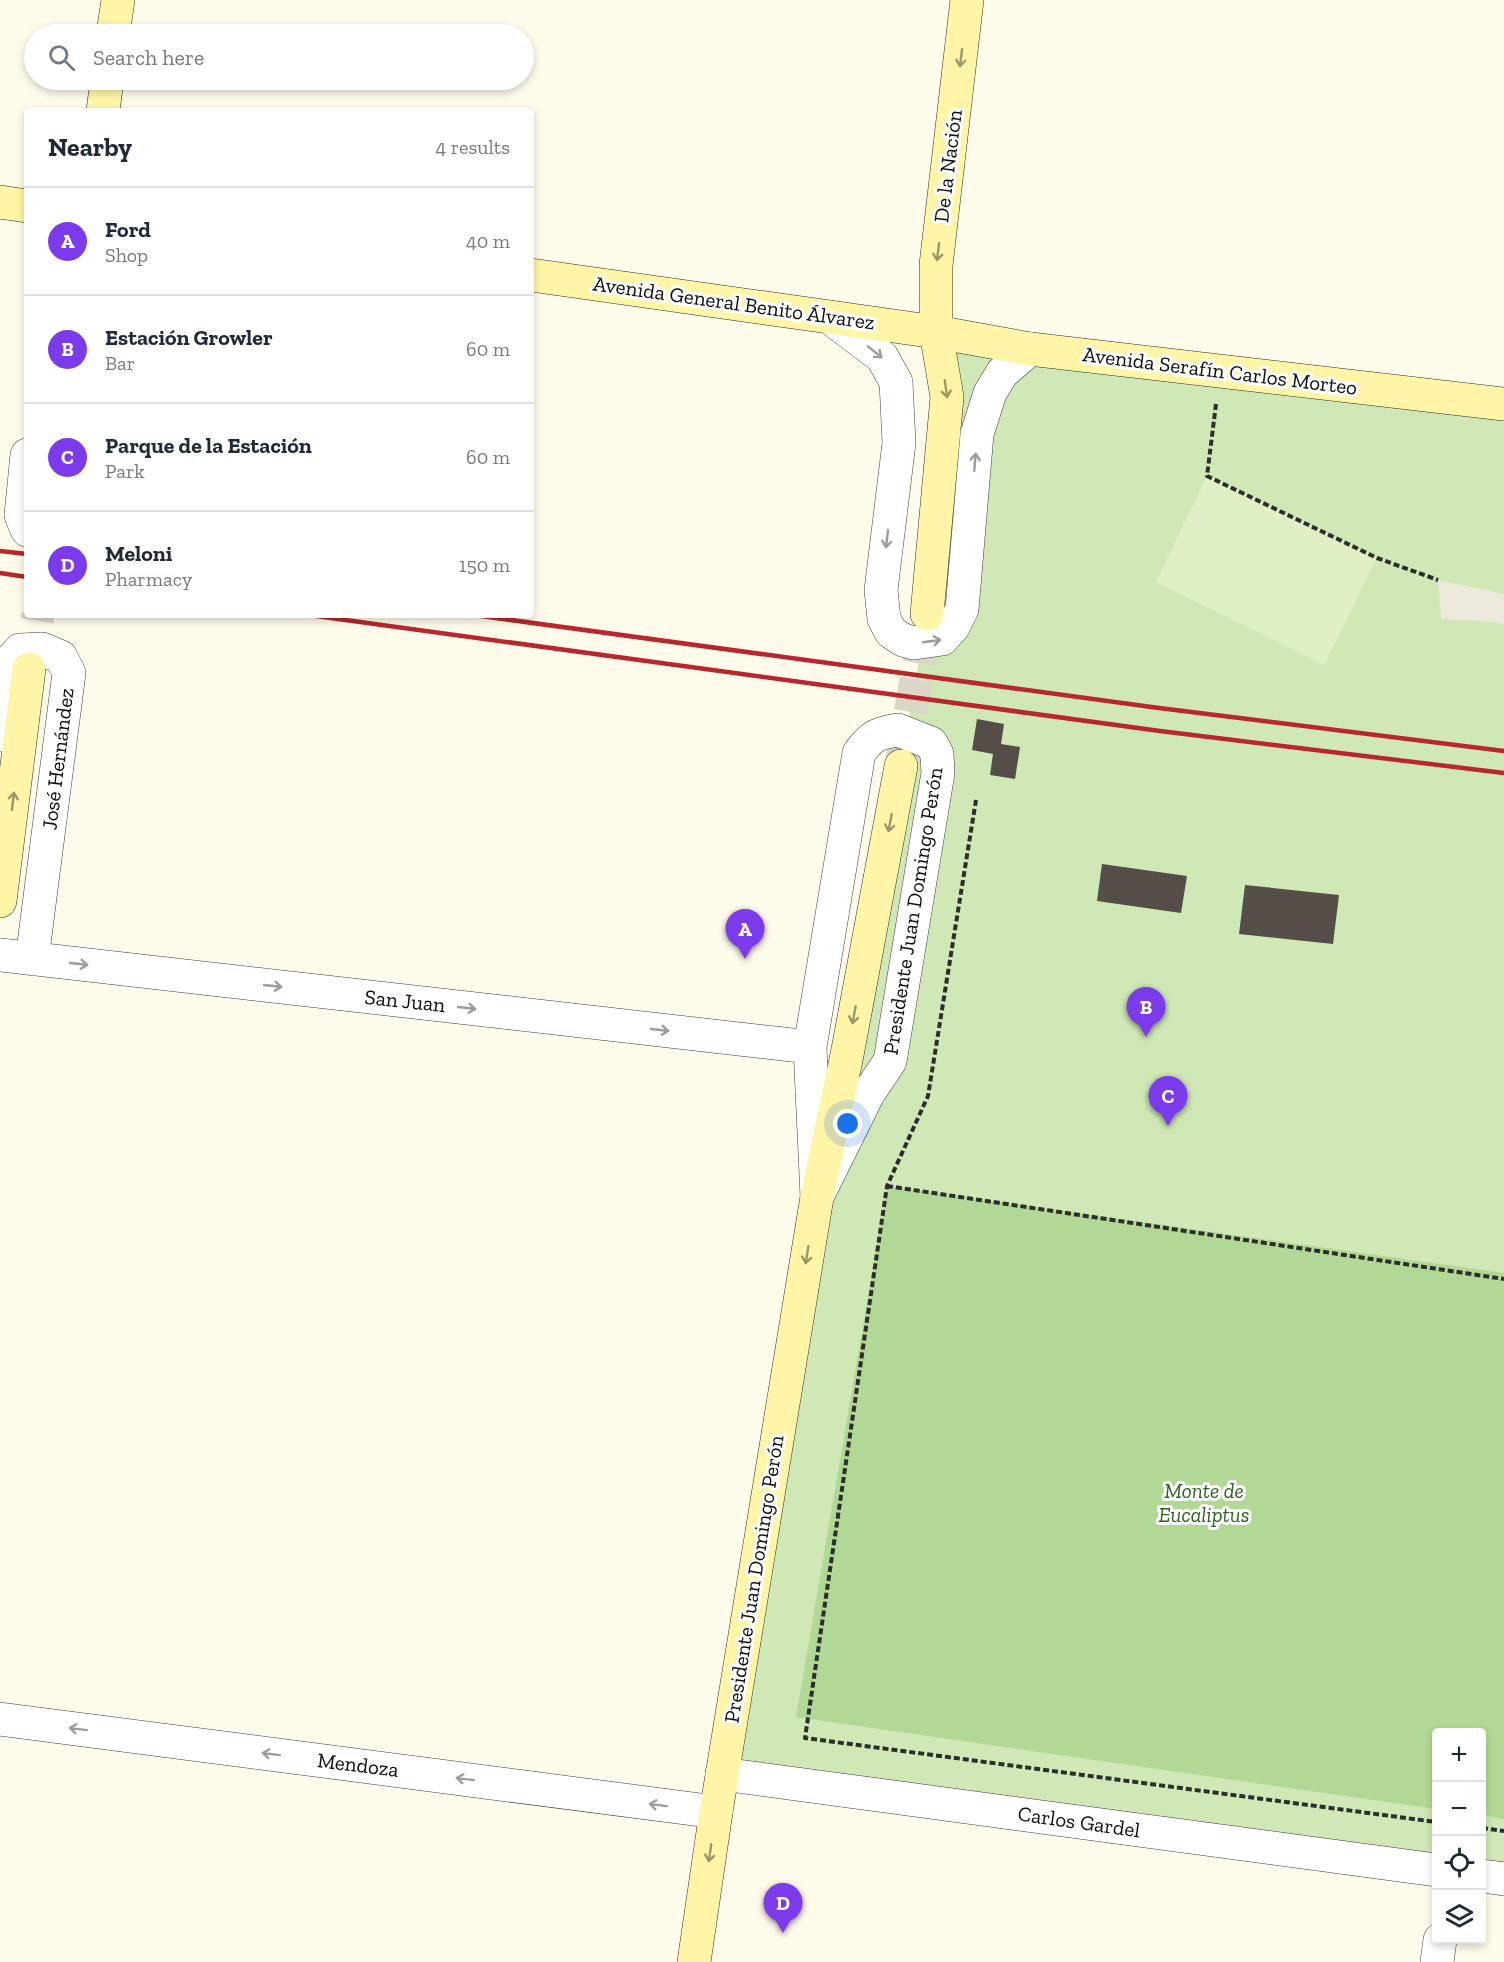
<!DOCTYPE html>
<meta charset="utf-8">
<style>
:root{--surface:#fff;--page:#f2f2f3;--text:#1f2937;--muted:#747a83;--line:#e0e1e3;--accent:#7c3aed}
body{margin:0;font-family:"Zilla Slab",serif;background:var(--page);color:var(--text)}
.controls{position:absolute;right:18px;bottom:18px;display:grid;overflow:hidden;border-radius:6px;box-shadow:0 3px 9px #0003}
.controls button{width:54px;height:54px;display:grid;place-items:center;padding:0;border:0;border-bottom:2px solid var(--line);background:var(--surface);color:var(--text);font:30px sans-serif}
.you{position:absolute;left:848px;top:1124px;width:21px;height:21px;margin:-15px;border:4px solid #fff;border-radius:50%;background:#1a73e8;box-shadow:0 0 0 9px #1a73e833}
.badge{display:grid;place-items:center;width:39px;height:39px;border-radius:50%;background:var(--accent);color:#fff;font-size:20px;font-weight:700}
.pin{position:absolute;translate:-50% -50px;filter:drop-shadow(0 2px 3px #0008)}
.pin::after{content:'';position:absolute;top:32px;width:21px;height:18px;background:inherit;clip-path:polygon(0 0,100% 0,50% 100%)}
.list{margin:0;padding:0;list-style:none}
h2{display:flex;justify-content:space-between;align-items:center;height:78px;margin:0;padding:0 24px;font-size:26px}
h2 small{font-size:20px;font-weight:400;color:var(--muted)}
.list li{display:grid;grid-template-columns:39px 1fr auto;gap:18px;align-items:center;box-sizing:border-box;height:108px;padding:0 24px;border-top:2px solid var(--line)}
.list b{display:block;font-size:22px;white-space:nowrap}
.list p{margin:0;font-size:20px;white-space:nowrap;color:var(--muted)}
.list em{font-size:20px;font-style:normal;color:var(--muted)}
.icon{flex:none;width:33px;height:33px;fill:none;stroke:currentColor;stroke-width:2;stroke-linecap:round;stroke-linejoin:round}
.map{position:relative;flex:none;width:1504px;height:1962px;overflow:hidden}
.search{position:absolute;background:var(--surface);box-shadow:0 3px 9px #0003;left:24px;top:24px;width:510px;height:66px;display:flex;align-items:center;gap:15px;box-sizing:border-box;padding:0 21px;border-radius:33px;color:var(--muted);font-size:22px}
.panel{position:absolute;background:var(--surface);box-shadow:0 3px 9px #0003;left:24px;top:108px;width:510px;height:510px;border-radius:6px}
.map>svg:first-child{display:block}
.green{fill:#cfe8b5}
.forest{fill:#b2d895}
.pitch{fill:#e1efc7}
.plaza{fill:#ede9db}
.building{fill:#544d48}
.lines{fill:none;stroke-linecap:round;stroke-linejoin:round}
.secondary-tunnel{stroke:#dad7c9;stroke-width:33;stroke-dasharray:33 16;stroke-linecap:butt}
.street-casing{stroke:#3e3e3e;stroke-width:34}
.secondary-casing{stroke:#2d2d2d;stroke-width:34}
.path{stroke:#2d2d2d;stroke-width:4;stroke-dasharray:6 3;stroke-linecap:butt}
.street{stroke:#fff;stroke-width:33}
.secondary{stroke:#fef5a6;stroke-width:33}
.rail{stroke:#b9262b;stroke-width:4.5}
.oneway{stroke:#9d9768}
.oneway2{stroke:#9d9d9d}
.labels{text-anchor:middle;stroke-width:6;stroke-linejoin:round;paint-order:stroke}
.street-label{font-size:21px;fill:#0b0b0b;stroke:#fff}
.park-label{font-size:21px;font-style:italic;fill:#2b621d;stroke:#fff}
</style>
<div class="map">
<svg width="1504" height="1962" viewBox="0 0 1504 1962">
<rect width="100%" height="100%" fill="#fffbea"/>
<!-- green -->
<path class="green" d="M936,332L1504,404V1879L1482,1876V1732H1436V1870L722,1774L927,614Z"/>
<!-- forest -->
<path class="forest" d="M887,1186L1504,1273V1819L1482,1815V1732H1436V1809L796,1717Z"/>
<!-- pitch -->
<path class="pitch" d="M1207,476L1377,558L1324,665L1156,582Z"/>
<!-- plaza -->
<path class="plaza" d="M1438,580L1504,594V624L1496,622L1441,619Z"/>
<!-- building -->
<path class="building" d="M977,719L1004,724L1001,744L1020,747L1015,779L990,775L993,754L972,750Z
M1102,864L1187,876L1181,913L1097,901Z
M1245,885L1339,895L1333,944L1239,934Z"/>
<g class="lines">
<!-- secondary-tunnel -->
<path class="secondary-tunnel" d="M29,669L38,615
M902,760L927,616"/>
<defs>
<path id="street" d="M829,317L882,357L896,382L899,443L881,590L884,619L891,632L903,640L914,643L942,639L953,627L962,609L977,434L990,393L1002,373L1030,349
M27,455L21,515L27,530
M898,730L931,743L937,754L938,773L890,1061L868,1094L817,1197L810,1047L859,753C871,736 878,733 898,730Z
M0,735L9,662L20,650L42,649L61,657L69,673L32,959
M0,955L810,1047
M0,1719L716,1812
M722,1774L1436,1870
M1482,1876L1504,1879
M1437,1962L1440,1940"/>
<path id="secondary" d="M113,34L118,0
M103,111L107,80
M0,202L27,206
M531,275L936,332L1030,349L1504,404
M927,614L947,397L936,332V265L967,0
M0,901L29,669
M694,1962L716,1812L817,1197L847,1055L901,766"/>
</defs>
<!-- street casing -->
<use href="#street" class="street-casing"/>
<!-- secondary casing -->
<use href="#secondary" class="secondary-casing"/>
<!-- path -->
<path class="path" d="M1216,404L1207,476L1377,558L1438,580
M976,800L928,1096L887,1186L805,1738L1436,1822
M887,1186L1504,1279
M1482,1828L1504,1831"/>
<!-- street -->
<use href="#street" class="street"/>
<!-- secondary -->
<use href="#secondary" class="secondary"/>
<!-- rail -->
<path class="rail" d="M0,551L27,554
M0,573L27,577
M309,615L1160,731L1504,773
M474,615L1159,708L1504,751"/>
</g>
<!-- one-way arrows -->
<defs><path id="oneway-shaft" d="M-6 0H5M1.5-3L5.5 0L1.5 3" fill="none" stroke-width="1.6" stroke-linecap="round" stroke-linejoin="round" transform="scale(1.5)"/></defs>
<g class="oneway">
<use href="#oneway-shaft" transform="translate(961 58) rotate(97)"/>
<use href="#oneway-shaft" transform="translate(938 252) rotate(97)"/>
<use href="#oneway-shaft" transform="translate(946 389) rotate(82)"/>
<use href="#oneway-shaft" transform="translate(13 801) rotate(-83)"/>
<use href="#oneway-shaft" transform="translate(890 823) rotate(101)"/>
<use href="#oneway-shaft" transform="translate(854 1015) rotate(101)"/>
<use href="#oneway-shaft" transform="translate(807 1255) rotate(99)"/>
<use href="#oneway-shaft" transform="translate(710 1853) rotate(98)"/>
</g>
<g class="oneway2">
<use href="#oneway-shaft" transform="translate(875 352) rotate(39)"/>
<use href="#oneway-shaft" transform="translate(975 462) rotate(-85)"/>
<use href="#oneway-shaft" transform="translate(887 539) rotate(97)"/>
<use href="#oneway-shaft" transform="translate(932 641) rotate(-8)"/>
<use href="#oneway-shaft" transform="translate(79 964) rotate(6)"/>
<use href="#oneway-shaft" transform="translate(273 986) rotate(6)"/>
<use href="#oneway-shaft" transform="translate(467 1008) rotate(6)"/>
<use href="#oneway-shaft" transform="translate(660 1030) rotate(6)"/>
<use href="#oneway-shaft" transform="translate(78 1729) rotate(-173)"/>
<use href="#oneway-shaft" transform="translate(271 1754) rotate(-173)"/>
<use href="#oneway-shaft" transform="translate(465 1779) rotate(-173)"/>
<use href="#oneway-shaft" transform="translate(658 1805) rotate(-173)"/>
</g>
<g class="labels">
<!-- street labels -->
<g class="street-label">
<text transform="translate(948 166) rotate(-83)" y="7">De la Nación</text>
<text transform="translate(734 303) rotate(8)" y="7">Avenida General Benito Álvarez</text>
<text transform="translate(1220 371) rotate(7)" y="7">Avenida Serafín Carlos Morteo</text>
<text transform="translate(58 759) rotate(-83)" y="7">José Hernández</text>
<text transform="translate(913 911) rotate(-81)" y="7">Presidente Juan Domingo Perón</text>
<text transform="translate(405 1001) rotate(6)" y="7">San Juan</text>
<text transform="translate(754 1579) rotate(-81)" y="7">Presidente Juan Domingo Perón</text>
<text transform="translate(358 1765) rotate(7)" y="7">Mendoza</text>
<text transform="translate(1079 1822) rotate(8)" y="7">Carlos Gardel</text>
</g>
<!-- park labels -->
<g class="park-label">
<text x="1204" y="1498">Monte de<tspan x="1204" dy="24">Eucaliptus</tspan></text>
</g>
</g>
</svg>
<div class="controls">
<button>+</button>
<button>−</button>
<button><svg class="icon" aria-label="locate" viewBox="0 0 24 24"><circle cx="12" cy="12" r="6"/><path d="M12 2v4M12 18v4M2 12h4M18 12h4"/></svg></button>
<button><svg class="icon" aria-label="layers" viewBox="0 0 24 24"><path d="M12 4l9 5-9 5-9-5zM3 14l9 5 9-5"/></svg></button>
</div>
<div class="you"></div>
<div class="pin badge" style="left:745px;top:959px">A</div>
<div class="pin badge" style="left:1146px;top:1037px">B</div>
<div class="pin badge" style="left:1168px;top:1126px">C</div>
<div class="pin badge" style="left:783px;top:1933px">D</div>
<div class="search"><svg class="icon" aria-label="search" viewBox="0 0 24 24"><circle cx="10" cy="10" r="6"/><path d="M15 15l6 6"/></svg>Search here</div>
<section class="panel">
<h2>Nearby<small>4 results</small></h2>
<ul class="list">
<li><span class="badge">A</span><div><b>Ford</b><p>Shop</p></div><em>40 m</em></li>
<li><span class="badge">B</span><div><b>Estación Growler</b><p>Bar</p></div><em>60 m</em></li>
<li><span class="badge">C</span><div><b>Parque de la Estación</b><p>Park</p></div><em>60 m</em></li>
<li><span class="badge">D</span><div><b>Meloni</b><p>Pharmacy</p></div><em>150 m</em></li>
</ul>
</section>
</div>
